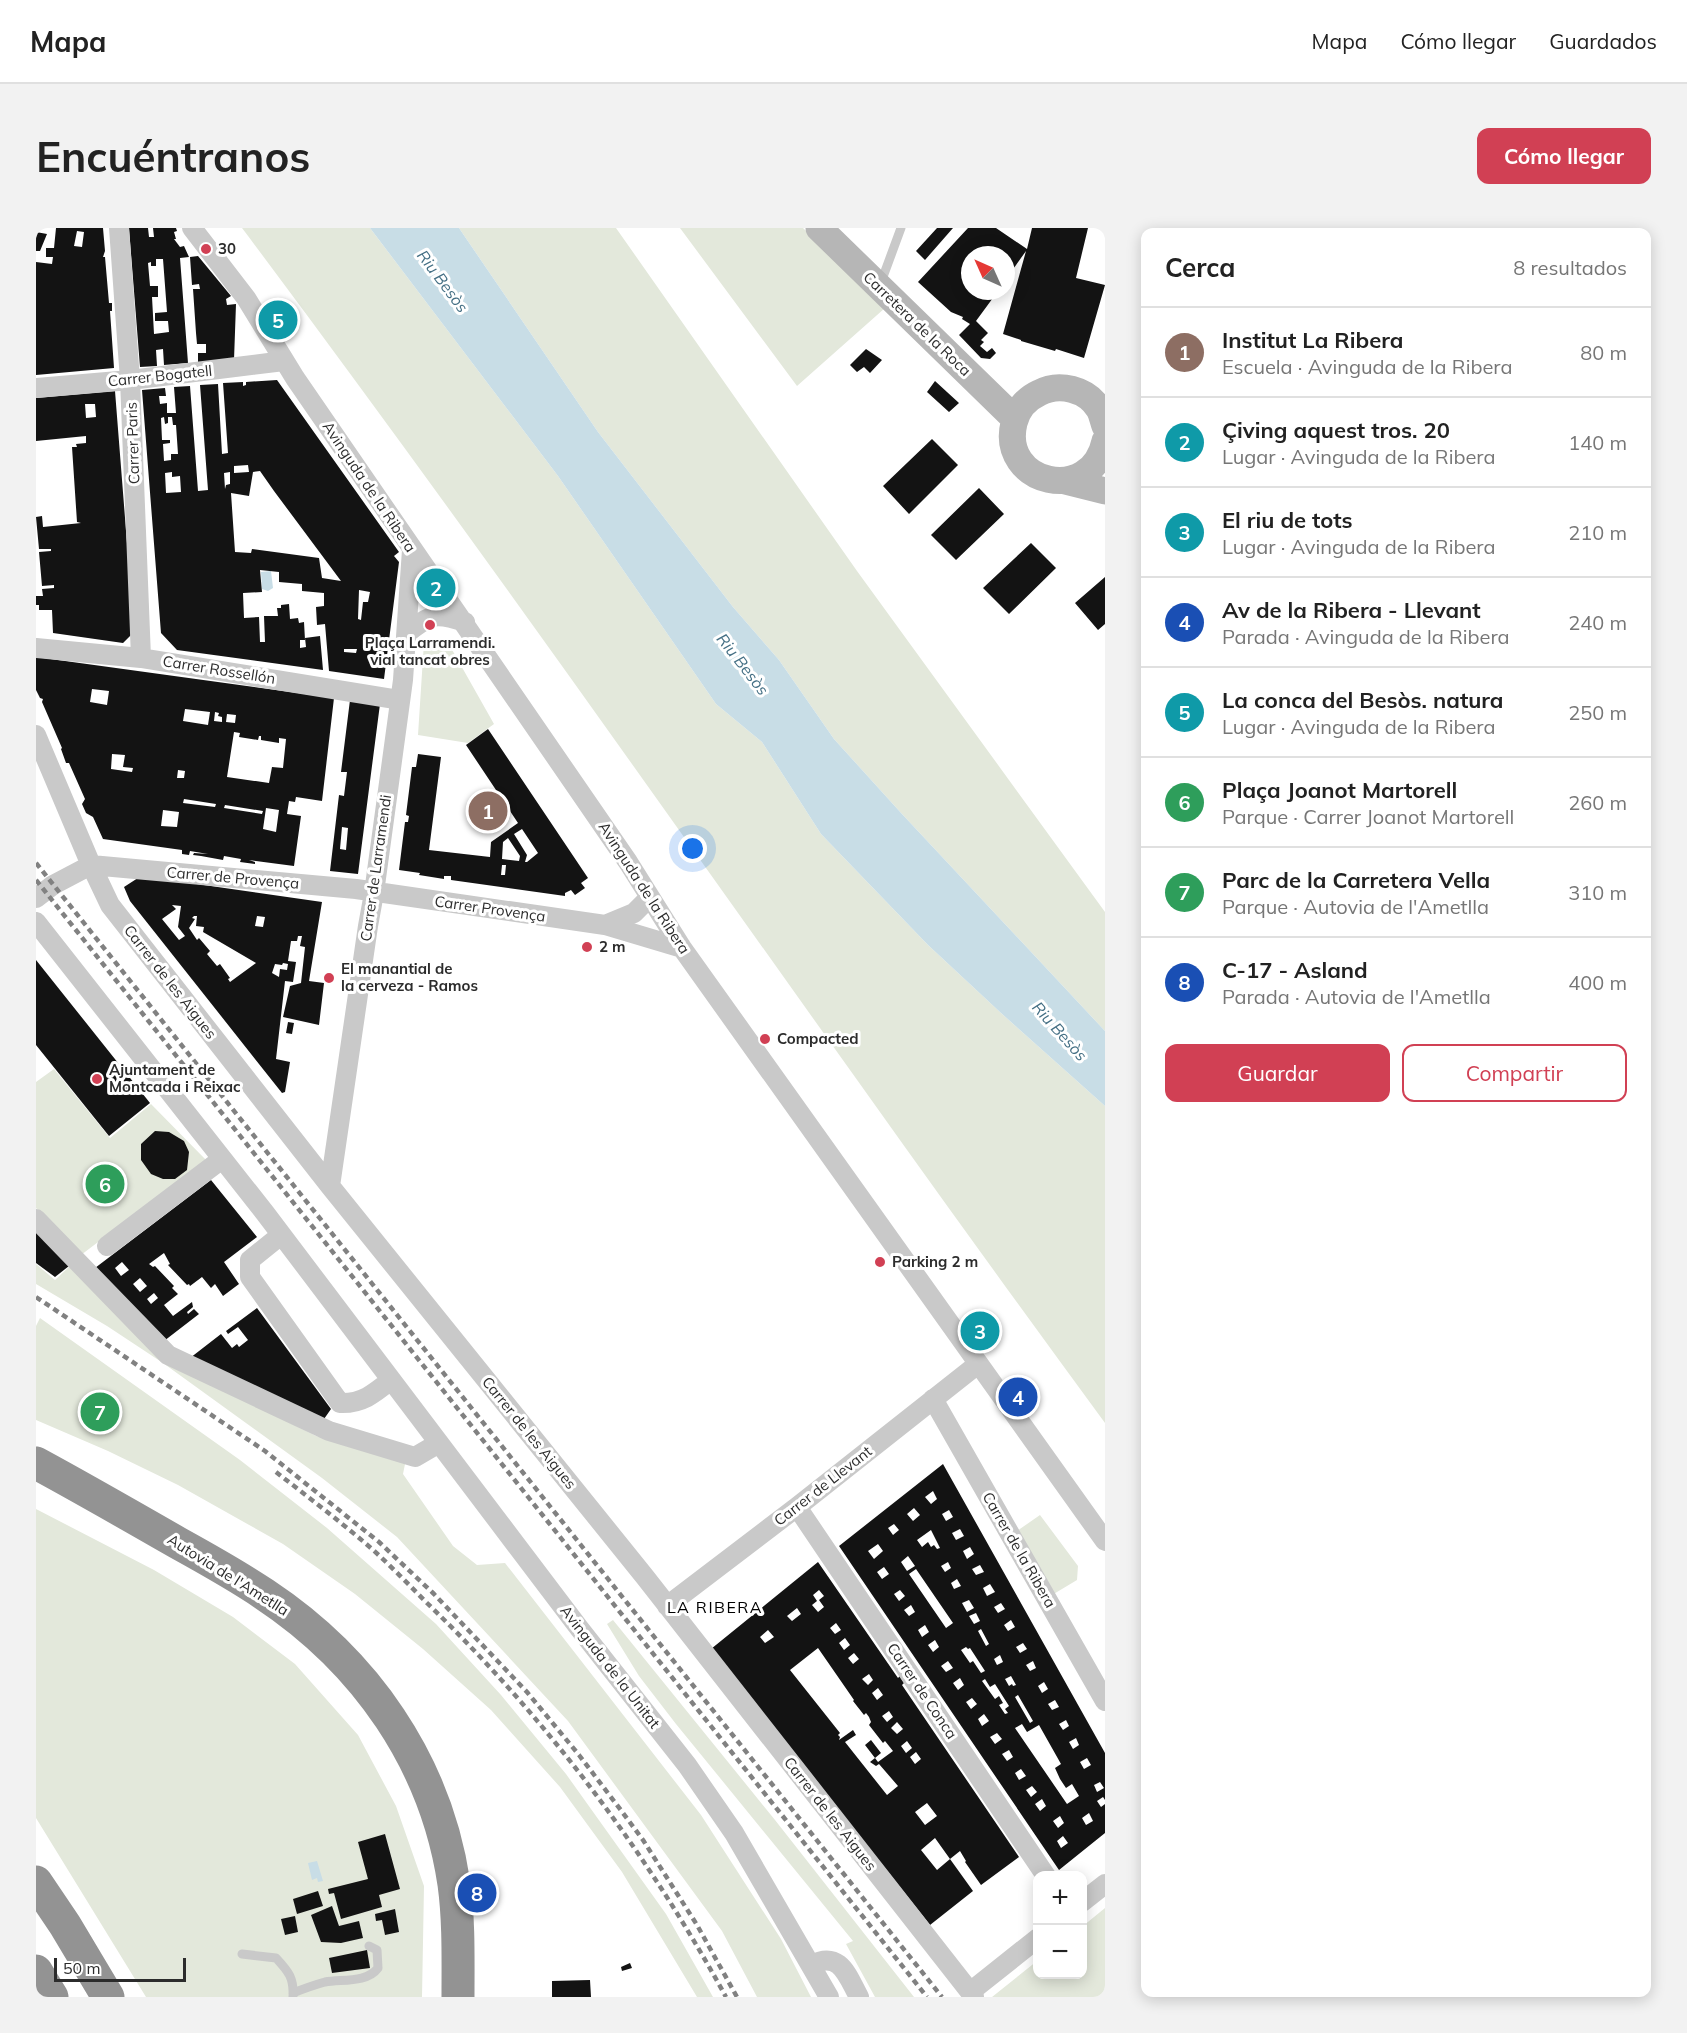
<!DOCTYPE html>
<html lang="es">
<meta charset="utf-8">
<style>
:root{--surface:#fff;--page:#f2f2f2;--text:#222;--muted:#767676;--line:#e0e0e0;--accent:#d14054}
body{margin:0;font-family:Mulish,sans-serif;background:var(--page);color:var(--text)}
.controls{position:absolute;right:18px;bottom:18px;display:grid;overflow:hidden;border-radius:12px;box-shadow:0 3px 15px #0003}
.controls button{width:54px;height:54px;display:grid;place-items:center;padding:0;border:0;border-bottom:2px solid var(--line);background:var(--surface);color:var(--text);font:30px sans-serif}
.compass{position:absolute;left:925px;top:18px;width:54px;height:54px;border-radius:50%;background:var(--surface);box-shadow:0 3px 15px #0003;rotate:315deg}
.scale{position:absolute;left:18px;bottom:15px;width:132px;box-sizing:border-box;padding-left:6px;border:3px solid #2c2c2c;border-top:0;font-size:16px;line-height:21px;white-space:nowrap;color:#2c2c2c;-webkit-text-stroke:4px #fff;paint-order:stroke}
.you{position:absolute;left:657px;top:621px;width:21px;height:21px;margin:-15px;border:4px solid #fff;border-radius:50%;background:#1a73e8;box-shadow:0 0 0 9px #1a73e833}
.badge{display:grid;place-items:center;width:39px;height:39px;border-radius:50%;background:var(--accent);color:#fff;font-size:20px;font-weight:700}
.pin{position:absolute;translate:-50% -50%;border:3px solid #fff;box-shadow:0 2px 6px #0006}
.list{margin:0;padding:0;list-style:none}
h2{display:flex;justify-content:space-between;align-items:center;height:78px;margin:0;padding:0 24px;font-size:26px}
h2 small{font-size:20px;font-weight:400;color:var(--muted)}
.list li{display:grid;grid-template-columns:39px 1fr auto;gap:18px;align-items:center;box-sizing:border-box;height:90px;padding:0 24px;border-top:2px solid var(--line)}
.list b{display:block;font-size:22px;white-space:nowrap}
.list p{margin:0;font-size:20px;white-space:nowrap;color:var(--muted)}
.list em{font-size:20px;font-style:normal;color:var(--muted)}
.actions{display:flex;gap:12px;padding:18px 24px}
.actions a{flex:1;padding:14px 0;border:2px solid var(--accent);border-radius:12px;text-align:center;font-size:21px;color:var(--accent)}
.actions .main{background:var(--accent);color:#fff}
.map{position:relative;flex:none;width:1069px;height:1769px;overflow:hidden;border-radius:12px}
header{display:flex;align-items:center;gap:36px;box-sizing:border-box;height:84px;padding:0 30px;background:var(--surface);border-bottom:2px solid var(--line)}
header strong{font-size:28px}
nav{display:flex;gap:33px;margin-inline-start:auto;font-size:21px}
.intro{display:flex;align-items:center;justify-content:space-between;box-sizing:border-box;height:144px;padding:0 36px}
h1{margin:0;font-size:42px}
.button{padding:15px 27px;border-radius:12px;background:var(--accent);color:#fff;font-size:21px;font-weight:700}
main{display:flex;gap:36px;padding:0 36px}
aside{flex:1;background:var(--surface);border-radius:12px;box-shadow:0 3px 15px #0003}
.map>svg:first-child{display:block}
.green{fill:#e3e8db}
.water{fill:#c8dde6}
.building{fill:#131313;fill-rule:evenodd}
.lines{fill:none;stroke-linecap:round;stroke-linejoin:round}
.lane{stroke:#c9c9c9;stroke-width:9}
.street{stroke:#c9c9c9;stroke-width:20}
.secondary{stroke:#b6b6b6;stroke-width:27}
.highway{stroke:#939393;stroke-width:33}
.rail{stroke:#818181;stroke-width:4.5;stroke-dasharray:6 4.5;stroke-linecap:butt}
.poi-dot{fill:#d14054;stroke:#fff;stroke-width:2}
.labels{text-anchor:middle;stroke-width:6;stroke-linejoin:round;paint-order:stroke}
.poi-label{font-size:15px;font-weight:bold;fill:#2c2c2c;stroke:#fff;text-anchor:start}
.street-label{font-size:15px;fill:#2c2c2c;stroke:#fff}
.water-label{font-size:16px;font-style:italic;fill:#446f84;stroke:#fff}
.neighbourhood-label{font-size:16px;letter-spacing:1.5px;fill:#000;stroke:#fff}
</style>
<header>
<strong>Mapa</strong>
<nav><a>Mapa</a><a>Cómo llegar</a><a>Guardados</a></nav>
</header>
<div class="intro"><h1>Encuéntranos</h1><a class="button">Cómo llegar</a></div>
<main>
<div class="map">
<svg width="1069" height="1769" viewBox="0 0 1069 1769">
<rect width="100%" height="100%" fill="#fff"/>
<!-- green -->
<path class="green" d="M206,0H334L522,248L680,476L726,514L785,606L892,717L965,785L1069,878V1195C778,799 501,393 206,0Z
M423,0H580L821,343L1069,684V803L866,586L798,511L743,432L697,379L562,204Z
M644,0H767L849,80L761,158Z
M410,411L458,496L432,515L382,507L388,414Z
M18,841L74,910L115,876L170,932L45,1027L0,980V854Z
M0,1036L19,1052L34,1038L133,1134L280,1208L370,1231L367,1246L417,1318L441,1337L469,1335L665,1587L745,1711L775,1769H721L686,1703L532,1493L361,1309L286,1250L127,1135L71,1098L0,1056Z
M4,1090L204,1232L291,1300L400,1396L465,1467L530,1546L630,1686L677,1769H661L586,1644L524,1559L455,1482L387,1421L319,1366L247,1316L142,1257L72,1223L0,1192V1098Z
M0,1281L118,1342L197,1389L259,1436L322,1507L360,1578L388,1658L386,1769H110L0,1590Z
M1004,1287L1042,1338L1041,1352L1016,1367L981,1303Z
M577,1392L739,1592L878,1769H839L810,1716L817,1713L640,1496L603,1448L571,1396Z
M1069,1680V1769H956L1001,1733L1002,1746H1046L1047,1698Z"/>
<!-- water -->
<path class="water" d="M334,0H423L562,204L697,379L743,432L798,511L866,586L1069,803V878L965,785L892,717L785,606L726,514L680,476L522,248Z
M235,343L237,360L232,363L226,361L225,344Z
M281,1633L287,1653L282,1654L281,1650L276,1652L272,1635Z"/>
<!-- building -->
<path class="building" d="M20,0H67L69,23L67,29H69L73,75H76V83H74L78,140L0,147V34L16,36L17,29H10V20H18ZM41,3L48,4L46,19L38,18Z
M93,0H112L113,9H118L117,0H140L141,3L138,4L140,11H138L144,19L148,18L153,29L144,30L152,135L128,137L127,121L120,122L121,138L104,139ZM120,31H127L131,84L119,85V93H132L133,104L118,106L116,69H122V58H114L112,35L115,34V38H120Z
M901,0H917L889,32L880,23Z
M932,0H960L991,21L996,0H1052L1040,50L1069,57L1048,130L1020,121L1019,123L985,113V112L967,106L990,23L970,51V27H934V63H962L940,93L952,105L945,112L948,114L944,118L951,124L956,120L960,125L954,131L945,130L923,107L934,96L926,91L927,89L915,84L882,54Z
M0,4L11,6L4,23H0Z
M162,28L195,68L190,71L191,77L200,76L198,132L162,135V125H170V116H161L160,105L157,61H164L163,56L156,57L154,29Z
M830,121L846,132L834,145L828,139L821,144L814,137Z
M241,152L363,324L358,328L363,334L348,451L293,443L289,396L281,397L280,379L288,378V365L266,363V356L243,354V344L224,342L226,364L207,365L208,390L223,389L224,414H229L228,388H242L241,380H245V377L253,376L254,391L262,390L263,395L268,394L269,412H264V420L270,419L269,410L284,408L287,442L141,422L125,405L106,162L129,160L130,168H123L124,176L131,175V185H140L138,159L154,158L162,263L172,262L164,157L182,156L186,226L192,225L187,155L207,154V158L210,157V154ZM128,189L129,196L132,195V189H136L137,197H140L142,226H135V232L128,233L127,216L134,215V212H126L125,190ZM212,237L213,244L198,245V238ZM224,243L238,263L305,353L286,350L283,330L216,321L215,325L199,324L195,265L213,268L217,244ZM136,244V249L144,248L145,264L130,265L129,245ZM194,244V256L190,257L189,261L188,245ZM323,362L334,364L332,374H327L325,392L322,391ZM308,421H321L320,425L308,424Z
M899,153L923,175L913,184L891,164Z
M79,163L98,404L87,415L17,405L16,382H3V377H0V368H7L6,361L18,360V357L6,358L3,324L15,323V321H3L0,289L6,288L7,299L45,295L41,294L36,219H41L40,216L50,215V208L0,213V170ZM49,176H59L60,189L50,190Z
M896,211L922,237L873,286L847,258Z
M943,260L968,286L920,332L895,307Z
M995,315L1020,340L973,386L947,360Z
M1069,349V396L1062,402L1039,375Z
M0,429L298,470L286,573L260,569L259,574L253,573L251,586L265,588L258,638L213,632L219,634V636L204,634L205,631L188,628L187,632L165,628L157,627L158,625L172,626L154,623L153,627L146,626V622L67,611L57,589L50,585L46,576L49,571L33,535H30L25,521L26,520L6,474L7,471L4,470L0,462ZM56,461L73,463L71,477L54,474ZM149,481L174,484L172,497L147,493ZM179,484L183,485L182,488L186,489V494L178,493ZM191,486L200,487L199,495L190,494ZM198,504L204,505L203,509L222,512L223,508H225V512L243,515V510L250,511L247,540L236,539L233,555L191,549ZM76,526L89,527L87,539L97,540L96,544L75,541ZM142,542L149,543L148,550H141ZM148,571L180,576L179,579L147,575ZM189,577L227,583L226,586L188,580ZM230,580L243,582L240,604L227,601ZM127,582L143,584L141,599L125,598Z
M314,472L344,476L322,646L294,643L303,567L308,568L311,544H305ZM306,599L312,600L310,622L304,621Z
M452,501L552,650L545,655L549,660L539,667L535,662L529,665V668L415,652V648H408V651L383,647L384,645L363,642L369,594H372L373,588L370,587L376,539H380L382,526L405,529L393,622L454,629L455,614L482,595L430,517ZM486,601L502,625L491,634H489L491,627L478,606ZM472,610L484,628L483,633L466,631L467,614ZM466,637H470L469,647H465Z
M105,648L286,674L273,753L288,755L283,797L247,789L254,758L265,755L269,719L264,718L266,708H262L261,713H255L252,733L260,734L257,754L249,753L240,831L254,834L249,864L246,865L94,673L88,659ZM136,677L145,678L142,699L149,708L143,712L126,691L140,681ZM158,688H161L160,698L168,699L167,704L220,735L194,754L192,751L194,750L184,736L181,738L171,726L174,723L163,710L161,712L153,700L159,691L156,690ZM221,688L229,689L227,699L219,698ZM247,735L252,736L251,742L244,741L243,749L236,745L239,736L246,737Z
M0,732L114,875L73,908L0,817Z
M252,794L258,795L256,806L250,805Z
M119,903L133,904L148,913L153,924L151,942L139,951H127L115,946L105,932V916Z
M175,952L221,1009L188,1034L203,1056L187,1068L179,1056L175,1060L166,1049L154,1058L153,1056L151,1057L132,1037L134,1036L128,1025L113,1036L117,1039L119,1038L138,1058L136,1060L142,1066L128,1077L137,1088L156,1074L157,1079L151,1084L152,1086L158,1081L163,1086L128,1113L59,1040ZM86,1034L93,1042L85,1048L79,1040ZM104,1050L111,1058L104,1064L97,1056ZM118,1065L122,1070L115,1076L111,1071Z
M0,1003L33,1038L19,1049L0,1035Z
M221,1080L295,1181L288,1191L154,1130L185,1106L196,1120L201,1116L203,1119L212,1112L202,1099L192,1106L190,1103Z
M907,1236L1069,1525V1572L1067,1569L1061,1573L1065,1579L1069,1576V1605L1023,1642L803,1318ZM897,1263L901,1271L895,1276L889,1269ZM878,1280L884,1287L877,1293L871,1286ZM913,1282L917,1289L910,1293L906,1286ZM858,1296L863,1302L857,1307L852,1300ZM924,1301L928,1308L920,1312L916,1305ZM895,1302L904,1320L901,1321L898,1317L895,1319L892,1314L886,1319L881,1312ZM842,1316L847,1323L838,1331L832,1323ZM934,1319L938,1326L931,1331L927,1323ZM872,1328L879,1338L871,1343L865,1334ZM912,1334L915,1340L909,1344L905,1338ZM944,1337L948,1344L940,1347L936,1341ZM848,1339L853,1346L846,1351L841,1344ZM880,1341L917,1395L910,1400L873,1346ZM921,1351L925,1358L918,1361L915,1355ZM954,1356L959,1364L951,1368L947,1360ZM864,1362L869,1368L863,1373L858,1366ZM933,1372L938,1380L931,1384L926,1375ZM965,1375L969,1381L962,1385L958,1379ZM875,1377L879,1384L873,1388L868,1382ZM940,1385L944,1393L938,1396L933,1388ZM975,1392L979,1399L972,1403L968,1397ZM889,1397L893,1404L886,1409L882,1402ZM945,1401L953,1416L950,1418L942,1403ZM899,1412L903,1419L897,1424L892,1417ZM987,1415L991,1421L984,1425L980,1419ZM930,1419L932,1421L934,1420L949,1443L945,1445L937,1433L934,1435L925,1422ZM964,1427L967,1434L961,1437L958,1431ZM912,1433L917,1440L910,1444L905,1438ZM997,1433L1000,1440L994,1443L990,1437ZM975,1448L980,1457L977,1458L976,1456L973,1458L969,1451ZM924,1450L928,1457L922,1462L917,1455ZM949,1451L954,1459L959,1456L973,1478L969,1481L972,1485L969,1486L963,1477L967,1475L963,1468L959,1471L946,1453ZM1008,1454L1012,1461L1006,1465L1002,1458ZM982,1467L997,1493L994,1495L979,1469ZM936,1470L941,1476L935,1481L930,1474ZM1019,1472L1023,1479L1016,1482L1012,1476ZM948,1486L953,1493L946,1498L942,1491ZM1030,1492L1033,1498L1027,1502L1023,1496ZM986,1496L991,1504L1003,1497L1025,1536L1019,1540L1024,1551L1030,1560L1036,1556L1043,1568L1031,1576L979,1500ZM961,1505L966,1511L959,1516L954,1509ZM1040,1510L1043,1517L1037,1521L1033,1514ZM973,1522L977,1529L971,1533L966,1526ZM1051,1530L1055,1537L1048,1541L1044,1534ZM985,1541L990,1548L983,1552L979,1545ZM1064,1554L1068,1560L1061,1564L1058,1557ZM996,1558L1001,1564L995,1569L990,1562ZM1006,1571L1010,1578L1004,1583L999,1576ZM1053,1585L1057,1593L1050,1597L1046,1590ZM1024,1588L1028,1595L1022,1600L1017,1593ZM1027,1608L1032,1615L1025,1620L1021,1613Z
M782,1334L862,1450L864,1448L868,1455L866,1457L983,1629L945,1657L929,1634L930,1633L924,1623L914,1631L899,1610L885,1622L901,1642L914,1631L937,1663L894,1697L675,1421ZM783,1362L788,1368L783,1372L788,1379L782,1384L776,1377L781,1373L777,1367ZM761,1380L765,1386L756,1393L751,1388ZM800,1395L805,1402L799,1406L794,1400ZM732,1402L738,1409L729,1415L724,1409ZM809,1410L814,1417L808,1422L803,1415ZM782,1420L818,1472L817,1473L828,1487L830,1485L833,1489L835,1494L833,1497L847,1515L849,1513L857,1523L842,1534L839,1530L834,1534L840,1538L843,1536L862,1558L851,1567L809,1514L820,1507L817,1502L803,1512L804,1509L802,1507L804,1505L754,1442ZM818,1425L823,1431L817,1436L812,1430ZM833,1446L837,1452L832,1457L826,1451ZM842,1460L847,1467L841,1472L836,1465ZM853,1483L857,1489L851,1494L846,1488ZM861,1494L867,1501L861,1506L855,1500ZM871,1513L876,1520L870,1525L865,1518ZM880,1524L885,1531L879,1536L874,1529ZM891,1575L901,1588L889,1597L879,1584Z
M835,1512L845,1525L839,1530L829,1517Z
M349,1606L364,1661L343,1667L346,1679L305,1691L298,1665L293,1666L292,1661L332,1651L322,1614Z
M282,1663L287,1678L261,1686L257,1671Z
M296,1678L303,1698L323,1693L327,1710L305,1715L285,1714L275,1687Z
M359,1681L363,1704L349,1707L346,1692L340,1693L339,1686Z
M259,1688L262,1704L249,1707L245,1691Z
M331,1722L334,1740L296,1745L293,1730Z
M594,1735L596,1740L586,1743L585,1739Z
M554,1752L555,1769H516V1753Z"/>
<g class="lines">
<!-- lane -->
<path class="lane" d="M844,57L865,0
M206,1726L240,1730C253,1744 258,1750 257,1769
M257,1765C267,1761 278,1757 289,1754C306,1751 331,1755 342,1740L341,1722L333,1718"/>
<!-- street -->
<path class="street" d="M83,0L94,152L105,430
M156,0L210,70L259,150L592,634L646,720L1069,1313
M0,160L94,152L248,133
M371,405C395,386 399,384 429,394
M0,420L105,430L364,472
M0,507L55,637L74,677L294,958L609,1349L938,1769
M55,637L320,661L569,697L646,720
M0,670L17,657L55,637
M0,694L229,985L543,1400L651,1537L698,1605L793,1769
M569,697L598,685L614,669
M294,958L332,698L338,665L367,452L376,322
M0,991L132,1127L293,1203L379,1229L403,1215
M245,1007L214,1032V1049L304,1175C326,1176 339,1165 355,1152
M71,1018L186,931
M897,1171L1069,1473
M761,1279L1010,1648
M631,1378L761,1279L942,1136
M1046,1674L1069,1656
M775,1737C804,1722 811,1747 823,1769
M934,1764L1002,1710"/>
<!-- secondary -->
<path class="secondary" d="M783,0L979,191
M1069,198C1067,193 1066,186 1063,181C1051,161 1023,154 1003,165C990,171 981,182 978,195C963,256 1055,278 1069,213
M1029,253L1069,263"/>
<!-- highway -->
<path class="highway" d="M0,1235C48,1261 95,1288 142,1315C171,1331 200,1347 228,1366C329,1433 400,1534 418,1656C423,1693 422,1731 422,1769
M0,1654L29,1697L72,1769
M0,1743L16,1769"/>
<!-- rail -->
<path class="rail" d="M0,635L906,1769
M0,652L891,1769
M0,1069L229,1223L343,1314L398,1366L491,1464L543,1527L587,1585L607,1612L661,1697L701,1769
M240,1244C272,1269 305,1294 336,1321C355,1338 373,1357 391,1375C511,1491 610,1623 690,1769"/>
</g>
<!-- markers -->
<g class="poi-dot">
<circle cx="170" cy="21" r="6"/>
<circle cx="394" cy="397" r="6"/>
<circle cx="551" cy="719" r="6"/>
<circle cx="293" cy="750" r="6"/>
<circle cx="729" cy="811" r="6"/>
<circle cx="61" cy="851" r="6"/>
<circle cx="844" cy="1034" r="6"/>
</g>
<g class="labels">
<!-- poi labels -->
<g class="poi-label">
<text x="182" y="26">30</text>
<text x="394" y="420" text-anchor="middle">Plaça Larramendi.<tspan x="394" dy="17">vial tancat obres</tspan></text>
<text x="563" y="724">2 m</text>
<text x="305" y="746">El manantial de<tspan x="305" dy="17">la cerveza - Ramos</tspan></text>
<text x="741" y="816">Compacted</text>
<text x="73" y="847">Ajuntament de<tspan x="73" dy="17">Montcada i Reixac</tspan></text>
<text x="856" y="1039">Parking 2 m</text>
</g>
<!-- street labels -->
<g class="street-label">
<text transform="translate(881 96) rotate(44)" y="5">Carretera de la Roca</text>
<text transform="translate(124 148) rotate(-6)" y="5">Carrer Bogatell</text>
<text transform="translate(97 215) rotate(-92)" y="5">Carrer Paris</text>
<text transform="translate(333 259) rotate(56)" y="5">Avinguda de la Ribera</text>
<text transform="translate(183 442) rotate(9)" y="5">Carrer Rossellón</text>
<text transform="translate(340 640) rotate(-82)" y="5">Carrer de Larramendi</text>
<text transform="translate(197 650) rotate(5)" y="5">Carrer de Provença</text>
<text transform="translate(608 660) rotate(57)" y="5">Avinguda de la Ribera</text>
<text transform="translate(454 681) rotate(8)" y="5">Carrer Provença</text>
<text transform="translate(134 754) rotate(52)" y="5">Carrer de les Aigues</text>
<text transform="translate(493 1205) rotate(51)" y="5">Carrer de les Aigues</text>
<text transform="translate(787 1258) rotate(-38)" y="5">Carrer de Llevant</text>
<text transform="translate(983 1322) rotate(60)" y="5">Carrer de la Ribera</text>
<text transform="translate(192 1347) rotate(32)" y="5">Autovia de l'Ametlla</text>
<text transform="translate(574 1439) rotate(52)" y="5">Avinguda de la Unitat</text>
<text transform="translate(886 1463) rotate(56)" y="5">Carrer de Conca</text>
<text transform="translate(794 1586) rotate(52)" y="5">Carrer de les Aigues</text>
</g>
<!-- water labels -->
<g class="water-label">
<text transform="translate(407 53) rotate(53)" y="6">Riu Besòs</text>
<text transform="translate(707 436) rotate(52)" y="6">Riu Besòs</text>
<text transform="translate(1024 803) rotate(48)" y="6">Riu Besòs</text>
</g>
<!-- neighbourhood labels -->
<g class="neighbourhood-label">
<text x="679" y="1385">LA RIBERA</text>
</g>
</g>
</svg>
<div class="controls">
<button>+</button>
<button>−</button>
</div>
<svg class="compass" viewBox="-18 -18 36 36"><path d="M0-13l5 13h-10z" fill="#e53935"/><path d="M0 13l5-13h-10z" fill="#767676"/></svg>
<div class="scale">50 m</div>
<div class="you"></div>
<div class="pin badge" style="left:452px;top:583px;background:#8d6e63">1</div>
<div class="pin badge" style="left:400px;top:360px;background:#0f9aa8">2</div>
<div class="pin badge" style="left:944px;top:1103px;background:#0f9aa8">3</div>
<div class="pin badge" style="left:982px;top:1169px;background:#1a4fb4">4</div>
<div class="pin badge" style="left:242px;top:92px;background:#0f9aa8">5</div>
<div class="pin badge" style="left:69px;top:956px;background:#2e9e5b">6</div>
<div class="pin badge" style="left:64px;top:1184px;background:#2e9e5b">7</div>
<div class="pin badge" style="left:441px;top:1665px;background:#1a4fb4">8</div>
</div>
<aside>
<h2>Cerca<small>8 resultados</small></h2>
<ul class="list">
<li><span class="badge" style="background:#8d6e63">1</span><div><b>Institut La Ribera</b><p>Escuela · Avinguda de la Ribera</p></div><em>80 m</em></li>
<li><span class="badge" style="background:#0f9aa8">2</span><div><b>Çiving aquest tros. 20</b><p>Lugar · Avinguda de la Ribera</p></div><em>140 m</em></li>
<li><span class="badge" style="background:#0f9aa8">3</span><div><b>El riu de tots</b><p>Lugar · Avinguda de la Ribera</p></div><em>210 m</em></li>
<li><span class="badge" style="background:#1a4fb4">4</span><div><b>Av de la Ribera - Llevant</b><p>Parada · Avinguda de la Ribera</p></div><em>240 m</em></li>
<li><span class="badge" style="background:#0f9aa8">5</span><div><b>La conca del Besòs. natura</b><p>Lugar · Avinguda de la Ribera</p></div><em>250 m</em></li>
<li><span class="badge" style="background:#2e9e5b">6</span><div><b>Plaça Joanot Martorell</b><p>Parque · Carrer Joanot Martorell</p></div><em>260 m</em></li>
<li><span class="badge" style="background:#2e9e5b">7</span><div><b>Parc de la Carretera Vella</b><p>Parque · Autovia de l'Ametlla</p></div><em>310 m</em></li>
<li><span class="badge" style="background:#1a4fb4">8</span><div><b>C-17 - Asland</b><p>Parada · Autovia de l'Ametlla</p></div><em>400 m</em></li>
</ul>
<div class="actions"><a class="main">Guardar</a><a>Compartir</a></div>
</aside>
</main>
